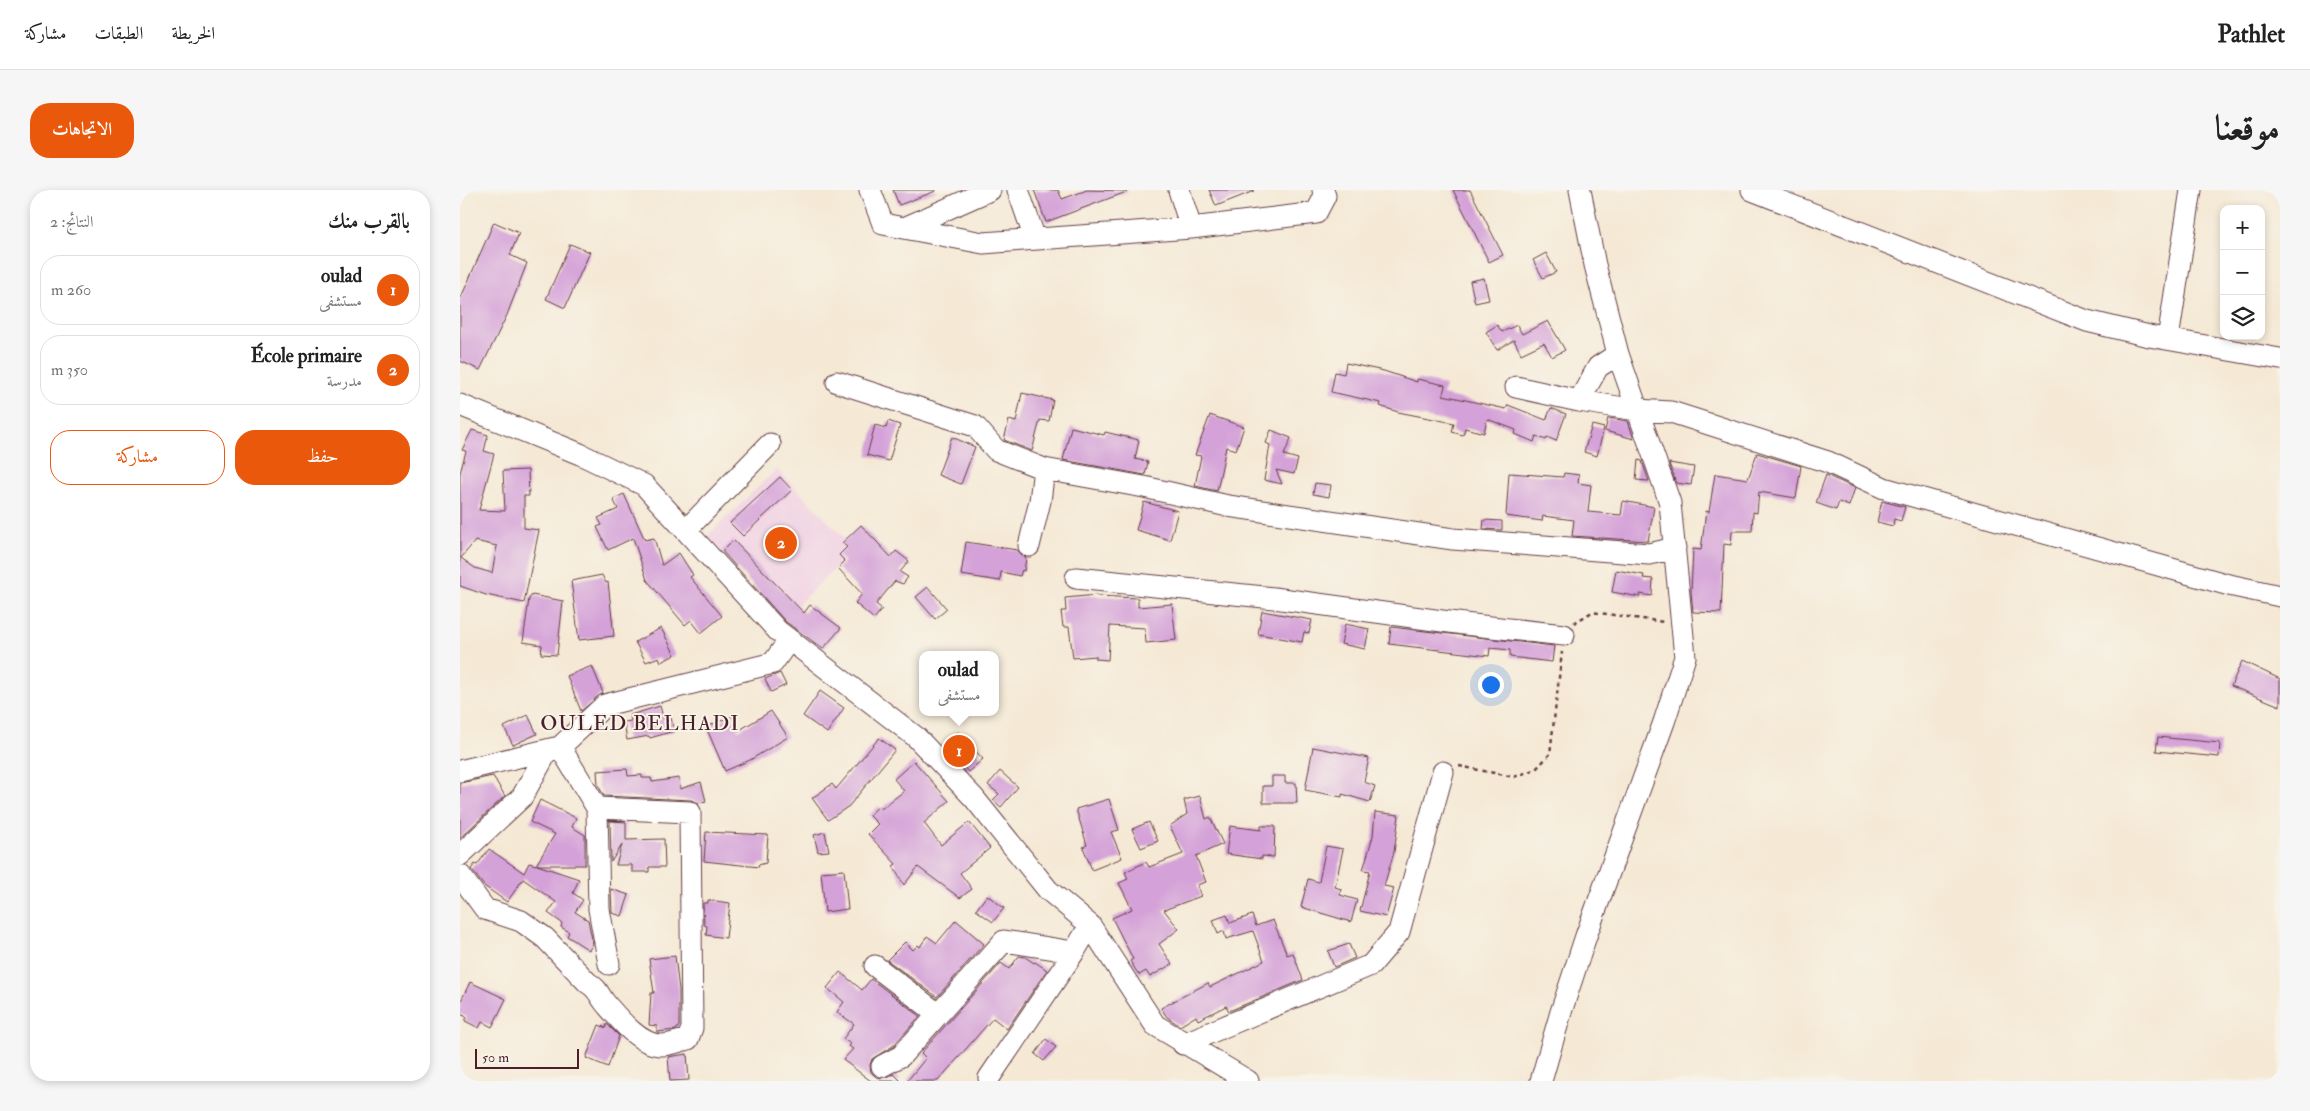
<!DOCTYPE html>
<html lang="ar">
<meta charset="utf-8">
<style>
:root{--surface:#fff;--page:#f6f6f6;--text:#222;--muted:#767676;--line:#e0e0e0;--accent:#ea580c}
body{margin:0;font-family:"IM FELL Double Pica",Amiri,serif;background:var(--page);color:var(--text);direction:rtl}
.controls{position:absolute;right:15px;top:15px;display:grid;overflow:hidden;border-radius:10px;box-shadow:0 2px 8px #0003}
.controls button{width:45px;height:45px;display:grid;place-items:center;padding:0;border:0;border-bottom:1px solid var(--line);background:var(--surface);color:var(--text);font:25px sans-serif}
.scale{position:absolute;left:15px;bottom:12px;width:104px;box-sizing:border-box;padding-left:5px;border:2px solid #4a1f2b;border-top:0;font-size:14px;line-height:18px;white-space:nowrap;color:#4a1f2b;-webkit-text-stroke:4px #f7f3e8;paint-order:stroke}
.you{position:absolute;left:1030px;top:494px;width:18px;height:18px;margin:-12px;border:4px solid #fff;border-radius:50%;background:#1a73e8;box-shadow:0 0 0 8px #1a73e833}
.badge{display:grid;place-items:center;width:32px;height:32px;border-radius:50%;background:var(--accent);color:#fff;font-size:16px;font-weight:700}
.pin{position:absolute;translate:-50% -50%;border:2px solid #fff;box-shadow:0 1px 5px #0006}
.popup{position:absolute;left:459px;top:461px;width:80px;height:65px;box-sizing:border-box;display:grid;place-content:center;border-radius:10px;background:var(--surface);filter:drop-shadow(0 1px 4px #0005);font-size:16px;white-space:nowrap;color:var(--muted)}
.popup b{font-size:19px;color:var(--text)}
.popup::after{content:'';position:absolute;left:50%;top:100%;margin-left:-10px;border:10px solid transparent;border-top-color:var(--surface)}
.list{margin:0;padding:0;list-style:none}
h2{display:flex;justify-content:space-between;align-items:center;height:65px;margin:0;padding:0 20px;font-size:21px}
h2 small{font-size:16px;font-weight:400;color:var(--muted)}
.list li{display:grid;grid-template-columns:32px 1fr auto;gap:15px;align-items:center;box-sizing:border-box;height:70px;margin:0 10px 10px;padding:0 10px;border:1px solid var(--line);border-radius:20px}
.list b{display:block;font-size:19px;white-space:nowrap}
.list p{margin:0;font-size:16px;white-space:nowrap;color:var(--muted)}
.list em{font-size:16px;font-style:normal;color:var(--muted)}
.actions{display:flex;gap:10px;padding:15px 20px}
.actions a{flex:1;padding:11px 0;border:1px solid var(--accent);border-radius:20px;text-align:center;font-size:18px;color:var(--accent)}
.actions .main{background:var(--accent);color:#fff}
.icon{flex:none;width:28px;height:28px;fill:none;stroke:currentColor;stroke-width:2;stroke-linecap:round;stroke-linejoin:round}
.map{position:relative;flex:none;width:1820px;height:891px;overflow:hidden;direction:ltr;border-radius:20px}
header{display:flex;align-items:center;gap:30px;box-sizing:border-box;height:70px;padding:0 25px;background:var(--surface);border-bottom:1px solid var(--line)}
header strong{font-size:24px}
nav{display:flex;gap:28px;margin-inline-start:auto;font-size:18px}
.intro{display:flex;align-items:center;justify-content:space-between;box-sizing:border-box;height:120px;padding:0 30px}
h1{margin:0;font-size:35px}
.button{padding:12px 22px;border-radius:20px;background:var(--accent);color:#fff;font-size:18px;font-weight:700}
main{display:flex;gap:30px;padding:0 30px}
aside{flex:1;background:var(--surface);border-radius:20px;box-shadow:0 2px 8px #0003}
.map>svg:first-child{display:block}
.built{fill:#f1d0e3}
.building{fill:#d4a1d8;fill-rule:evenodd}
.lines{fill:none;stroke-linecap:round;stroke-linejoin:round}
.minor-casing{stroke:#643d44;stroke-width:23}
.path{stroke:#643d44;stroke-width:2.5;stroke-dasharray:4 4;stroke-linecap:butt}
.minor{stroke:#fff;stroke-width:21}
.labels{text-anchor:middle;stroke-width:4;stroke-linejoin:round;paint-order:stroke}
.quarter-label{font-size:21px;letter-spacing:1px;fill:#4a1f2b;stroke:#f7f3e8}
</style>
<header>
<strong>Pathlet</strong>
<nav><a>الخريطة</a><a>الطبقات</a><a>مشاركة</a></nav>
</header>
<div class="intro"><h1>موقعنا</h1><a class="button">الاتجاهات</a></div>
<main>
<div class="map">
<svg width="1820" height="891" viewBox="0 0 1820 891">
<rect width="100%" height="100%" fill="#f7f3e8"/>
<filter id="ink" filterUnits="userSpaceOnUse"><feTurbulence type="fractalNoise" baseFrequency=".02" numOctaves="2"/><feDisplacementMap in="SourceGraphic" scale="10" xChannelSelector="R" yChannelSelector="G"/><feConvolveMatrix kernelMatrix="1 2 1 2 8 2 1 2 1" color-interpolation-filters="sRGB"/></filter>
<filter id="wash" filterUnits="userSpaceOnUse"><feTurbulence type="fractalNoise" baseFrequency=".0096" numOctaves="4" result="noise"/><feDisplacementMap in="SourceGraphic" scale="20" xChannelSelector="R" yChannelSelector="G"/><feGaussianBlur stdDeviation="1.12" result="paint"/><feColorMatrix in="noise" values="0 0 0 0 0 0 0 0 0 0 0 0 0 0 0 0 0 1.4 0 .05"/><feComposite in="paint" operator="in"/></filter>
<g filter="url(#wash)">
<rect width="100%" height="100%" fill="#f5e9d5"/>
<!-- built -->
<path class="built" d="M317,279L395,359L325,427L247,346Z"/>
<g id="blocks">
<!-- building -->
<path class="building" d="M433,0H476V1L439,15Z
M574,0H598L602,9L627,0L669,1L586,32Z
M749,0H794V1L756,16Z
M993,0H1010L1043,65L1029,72Z
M34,32L59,43L50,65L67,73L47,125L20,180L0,171V110Z
M110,54L130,62L105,118L86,109Z
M1086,63L1096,82L1083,88L1073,70Z
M1024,88L1029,110L1015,113L1010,91Z
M1088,131L1105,160L1092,167L1084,153L1061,164L1054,150L1037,160L1026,142L1037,135L1042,142L1057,135L1062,144Z
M886,173L924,181L957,192V189L985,195L983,205L1046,219L1048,215L1086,230L1091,218L1106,224L1096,251L1087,247L1086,250L1076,246L1074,252L1055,244L1056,240L1027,229L1024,243L1005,238L1003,245L992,242L994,233L938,222L920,216L921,213L871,202L875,182L884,184Z
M562,203L593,210L589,231L580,230L572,261L544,250L549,230L556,232Z
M750,225L784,237L776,260L766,257L757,301L735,296L741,266L735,265Z
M1148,228L1168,231L1174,249L1145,241Z
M428,231L440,235L429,271L407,265L415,235L426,238Z
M1132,235L1144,238L1137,266L1124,262Z
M611,237L644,245L645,242L679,250L675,269L688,272L685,285L603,270Z
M12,240L28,245L24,261L34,264L19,320L45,321L43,281L68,280L69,306H64V338L79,340L64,413L26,405L0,396V283L6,261L2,260ZM15,351L37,356L32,383L15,378L1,368Z
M811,240L831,248L824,265L838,269L834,284L816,280L822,294L804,290L810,255L806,253Z
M492,247L515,257L501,294L478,285Z
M1297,263L1341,276L1336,308L1299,302L1297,323L1293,322L1292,341H1272L1271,355L1264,354L1261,423L1233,422L1231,402L1233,359L1241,360L1246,321L1249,322L1255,284L1288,289Z
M1178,270L1182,271L1189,291L1176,290Z
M1209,273L1234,277L1231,295L1216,293Z
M1049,283L1103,287L1104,283L1119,285L1118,293L1131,295L1128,322L1161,325L1163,311L1194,317L1188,351L1112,346L1114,330L1083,326L1082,331L1046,326Z
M1366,285L1395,298L1389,316L1379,312L1376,320L1356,313Z
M320,287L332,300L283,346L270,333Z
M855,293L871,295L869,307L853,304Z
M164,304L185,350L194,348L202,375L219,363L233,385L230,387L262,426L241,443L231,430L225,435L187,390L173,348L148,360L137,337L142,335L138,328L158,319L153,309Z
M1422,311L1445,317L1441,331L1434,329L1433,336L1417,332Z
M684,312L718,321L710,350L676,340Z
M1024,330L1042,331V340L1023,339Z
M401,335L431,367L436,361L449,371L440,382L448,387L443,394L435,391L416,414L422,419L414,429L395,413L402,404L378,378L385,371L379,365L387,357L382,353Z
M273,350L344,423L350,415L381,438L363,459L326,432L262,361Z
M506,352L557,360L566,368L564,381L562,380L560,386L541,382L540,391L501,385Z
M1156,380L1184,385L1183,388L1193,389L1192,406L1180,404V407L1152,402Z
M142,385L146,393L148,392L154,446L119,450L111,391Z
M468,397L487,419L475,429L456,407Z
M72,405L103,411L97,465L81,464L82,455L63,452L69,409Z
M637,405V406L678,408V417L712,414L716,450L686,453L685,438L650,436L648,470L636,469V466L613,468L609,437H603L601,421H606L605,408Z
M802,421L852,430L849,443L844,442L842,452L798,444Z
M885,434L909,439L905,459L881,454Z
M931,437L1094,456L1092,472L1050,467V460L1030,458L1029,466L929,454Z
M201,438L215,465L201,472L199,467L186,472L175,452Z
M1782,471L1820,489V516L1771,496Z
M132,476L143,503L121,521L107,486Z
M320,483L326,495L311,502L305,489Z
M360,501L384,518L367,543L343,526Z
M200,516L204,530L211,528L214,541L190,548L189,546L167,550L164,532L171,531L170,525Z
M311,521L328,547L290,570L265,581L246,537L272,526L278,541Z
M68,525L77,544L53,555L44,537Z
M498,542L523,569L508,582L484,555Z
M1698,547L1760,553L1759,567L1696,561Z
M419,548L435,560L389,616L368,630L352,608L372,594L376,599Z
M853,557L909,568L904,592L915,596L910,612L882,604V607L845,600Z
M454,571L489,611L464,633L481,655L509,632L530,658L500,683L512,699L500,708L458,677L444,695L433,676L436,674L408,644L418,634L409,625L419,616L421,619L444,601L434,589Z
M167,579L168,586L182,585V588H191L192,592L219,588L220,599L241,592L246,611L239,613L231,610L144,606L138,595L137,581Z
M540,581L558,597L541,617L533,610L539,604L528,595Z
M33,586L45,606L0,648V593Z
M812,586H825V593H836L837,613H803V596H812Z
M740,606L746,629L750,627L763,654L736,666L746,692L737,695L741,706L704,720L719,739L699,754L712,774L690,787L686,781L679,785L670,771L673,769L652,728L672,719L659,693L668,689L665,682L686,672L689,677L723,664L710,636L727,624L724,610Z
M649,609L659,640L651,642L662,668L632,680L623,657L627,655L616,619Z
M80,610L116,628L112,637L125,645V675H77L119,689L113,703L123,710L115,722L128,730L133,754L129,760L107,746L109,742L101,737L102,733L88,723L96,712L63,689L47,712L24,696L11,679L15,674L17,675L29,659L64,683L69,673L76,675L95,644L70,632Z
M915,622L939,625L934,662L924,696L934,698L926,727L900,721L910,681L903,680L913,646Z
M150,631L166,632V650L204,649L205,677H189V682H172V675H156L162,655L151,672Z
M689,632L698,651L681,658L672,639Z
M770,636L801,640V636H815L814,667L802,666V669L766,664Z
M246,642L308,645L306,673L298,675L299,677L244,671Z
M365,642L369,661L358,662L354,645Z
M866,656L883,659L875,697L881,699L880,705L897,710L891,732L841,717L848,689L859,692Z
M384,680L388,719L365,722L361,682Z
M151,699L169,705L162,726L152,723Z
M527,705L544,718L533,732L516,720Z
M248,710L270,713L266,748L246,745L247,736L244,735L243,713H248Z
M767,725L770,733L792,725L796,736L813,730L827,765L833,763L843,790L769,821L766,816L738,830L736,826L720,836L707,827L701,818L748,793L750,797L804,771L793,741L766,749L764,741L758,744L753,730Z
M496,730L524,754L477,807L427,770L445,752L453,760L458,755L460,757L467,746L477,753Z
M889,754L895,768L874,777L868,761Z
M215,766L219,800V836L216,840L197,842V836L189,835L191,803H194L189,769Z
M559,766L565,767L574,773L575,772L587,780L547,839L533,828L478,891H447L466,868L461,863L541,773L549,779Z
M380,782L402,800L411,789L460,826L433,856L412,869L410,875L411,882L416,887L422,888L434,884L441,891H411L383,870L393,859L389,856L391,854L383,849L394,834L377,822L384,812L367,798Z
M10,792L46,809L32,837L22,832L19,838L5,831L7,827L0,824V813Z
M147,834L159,846L148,877L126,868L139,835L146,838Z
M586,849L596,857L584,871L575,864Z
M227,864L229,890L210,891L208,867Z"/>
</g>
</g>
<g filter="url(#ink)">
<use href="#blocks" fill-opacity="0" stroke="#643d44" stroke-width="1"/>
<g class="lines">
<defs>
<path id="minor" d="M410,0L423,34L523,53L731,38L856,23L865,6L863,0
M558,0L575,49
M719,0L731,38
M1292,0L1627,131L1689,146L1820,169
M444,38L530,0
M1708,149L1731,0
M377,192L515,236L536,260L584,279L684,297L768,316L993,349L1189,364L1215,358
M1056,197L1119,211L1177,220L1211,222L1368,272L1424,298L1769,395L1820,406
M1119,211L1138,177L1158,164
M0,215L120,264L184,295L318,441L456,547L514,608L588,700L630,735L695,835L788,891
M226,340L310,254
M569,356L580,311L584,279
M616,388L814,408L1004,434L1104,445
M0,581L95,558
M0,665L62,607L88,560
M0,685L25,719L61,731L85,748L128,793C138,798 139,806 146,814C159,829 180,855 201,855C210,855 220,851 228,849L232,838L230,622L137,618
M149,774L139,719L137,618L100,557L145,515L313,473L329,450
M415,776L478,824
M723,854L911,775L939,742L983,582
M422,876L441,866L544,751L614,762L630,735
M529,888L614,762
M1081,891L1101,822L1126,746L1204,532L1225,467L1210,313L1158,164L1135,75L1120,0"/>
</defs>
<!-- minor casing -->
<use href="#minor" class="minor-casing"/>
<!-- path -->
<path class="path" d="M1114,433L1132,422L1204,432
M999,576L1054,587L1076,579L1090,564L1102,462"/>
<!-- minor -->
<use href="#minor" class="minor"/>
</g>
</g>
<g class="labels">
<!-- quarter labels -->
<g class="quarter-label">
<text x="180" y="540">OULED BELHADI</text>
</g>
</g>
</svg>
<div class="controls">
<button>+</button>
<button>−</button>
<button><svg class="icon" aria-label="layers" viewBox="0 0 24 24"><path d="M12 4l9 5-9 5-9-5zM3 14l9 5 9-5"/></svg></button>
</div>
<div class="scale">50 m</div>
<div class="you"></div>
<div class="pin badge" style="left:499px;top:561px">1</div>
<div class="popup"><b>oulad</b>مستشفى</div>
<div class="pin badge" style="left:321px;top:353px">2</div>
</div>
<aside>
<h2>بالقرب منك<small>النتائج: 2</small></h2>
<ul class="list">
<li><span class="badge">1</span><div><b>oulad</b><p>مستشفى</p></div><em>260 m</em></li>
<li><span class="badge">2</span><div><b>École primaire</b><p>مدرسة</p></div><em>350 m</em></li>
</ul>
<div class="actions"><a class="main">حفظ</a><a>مشاركة</a></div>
</aside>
</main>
